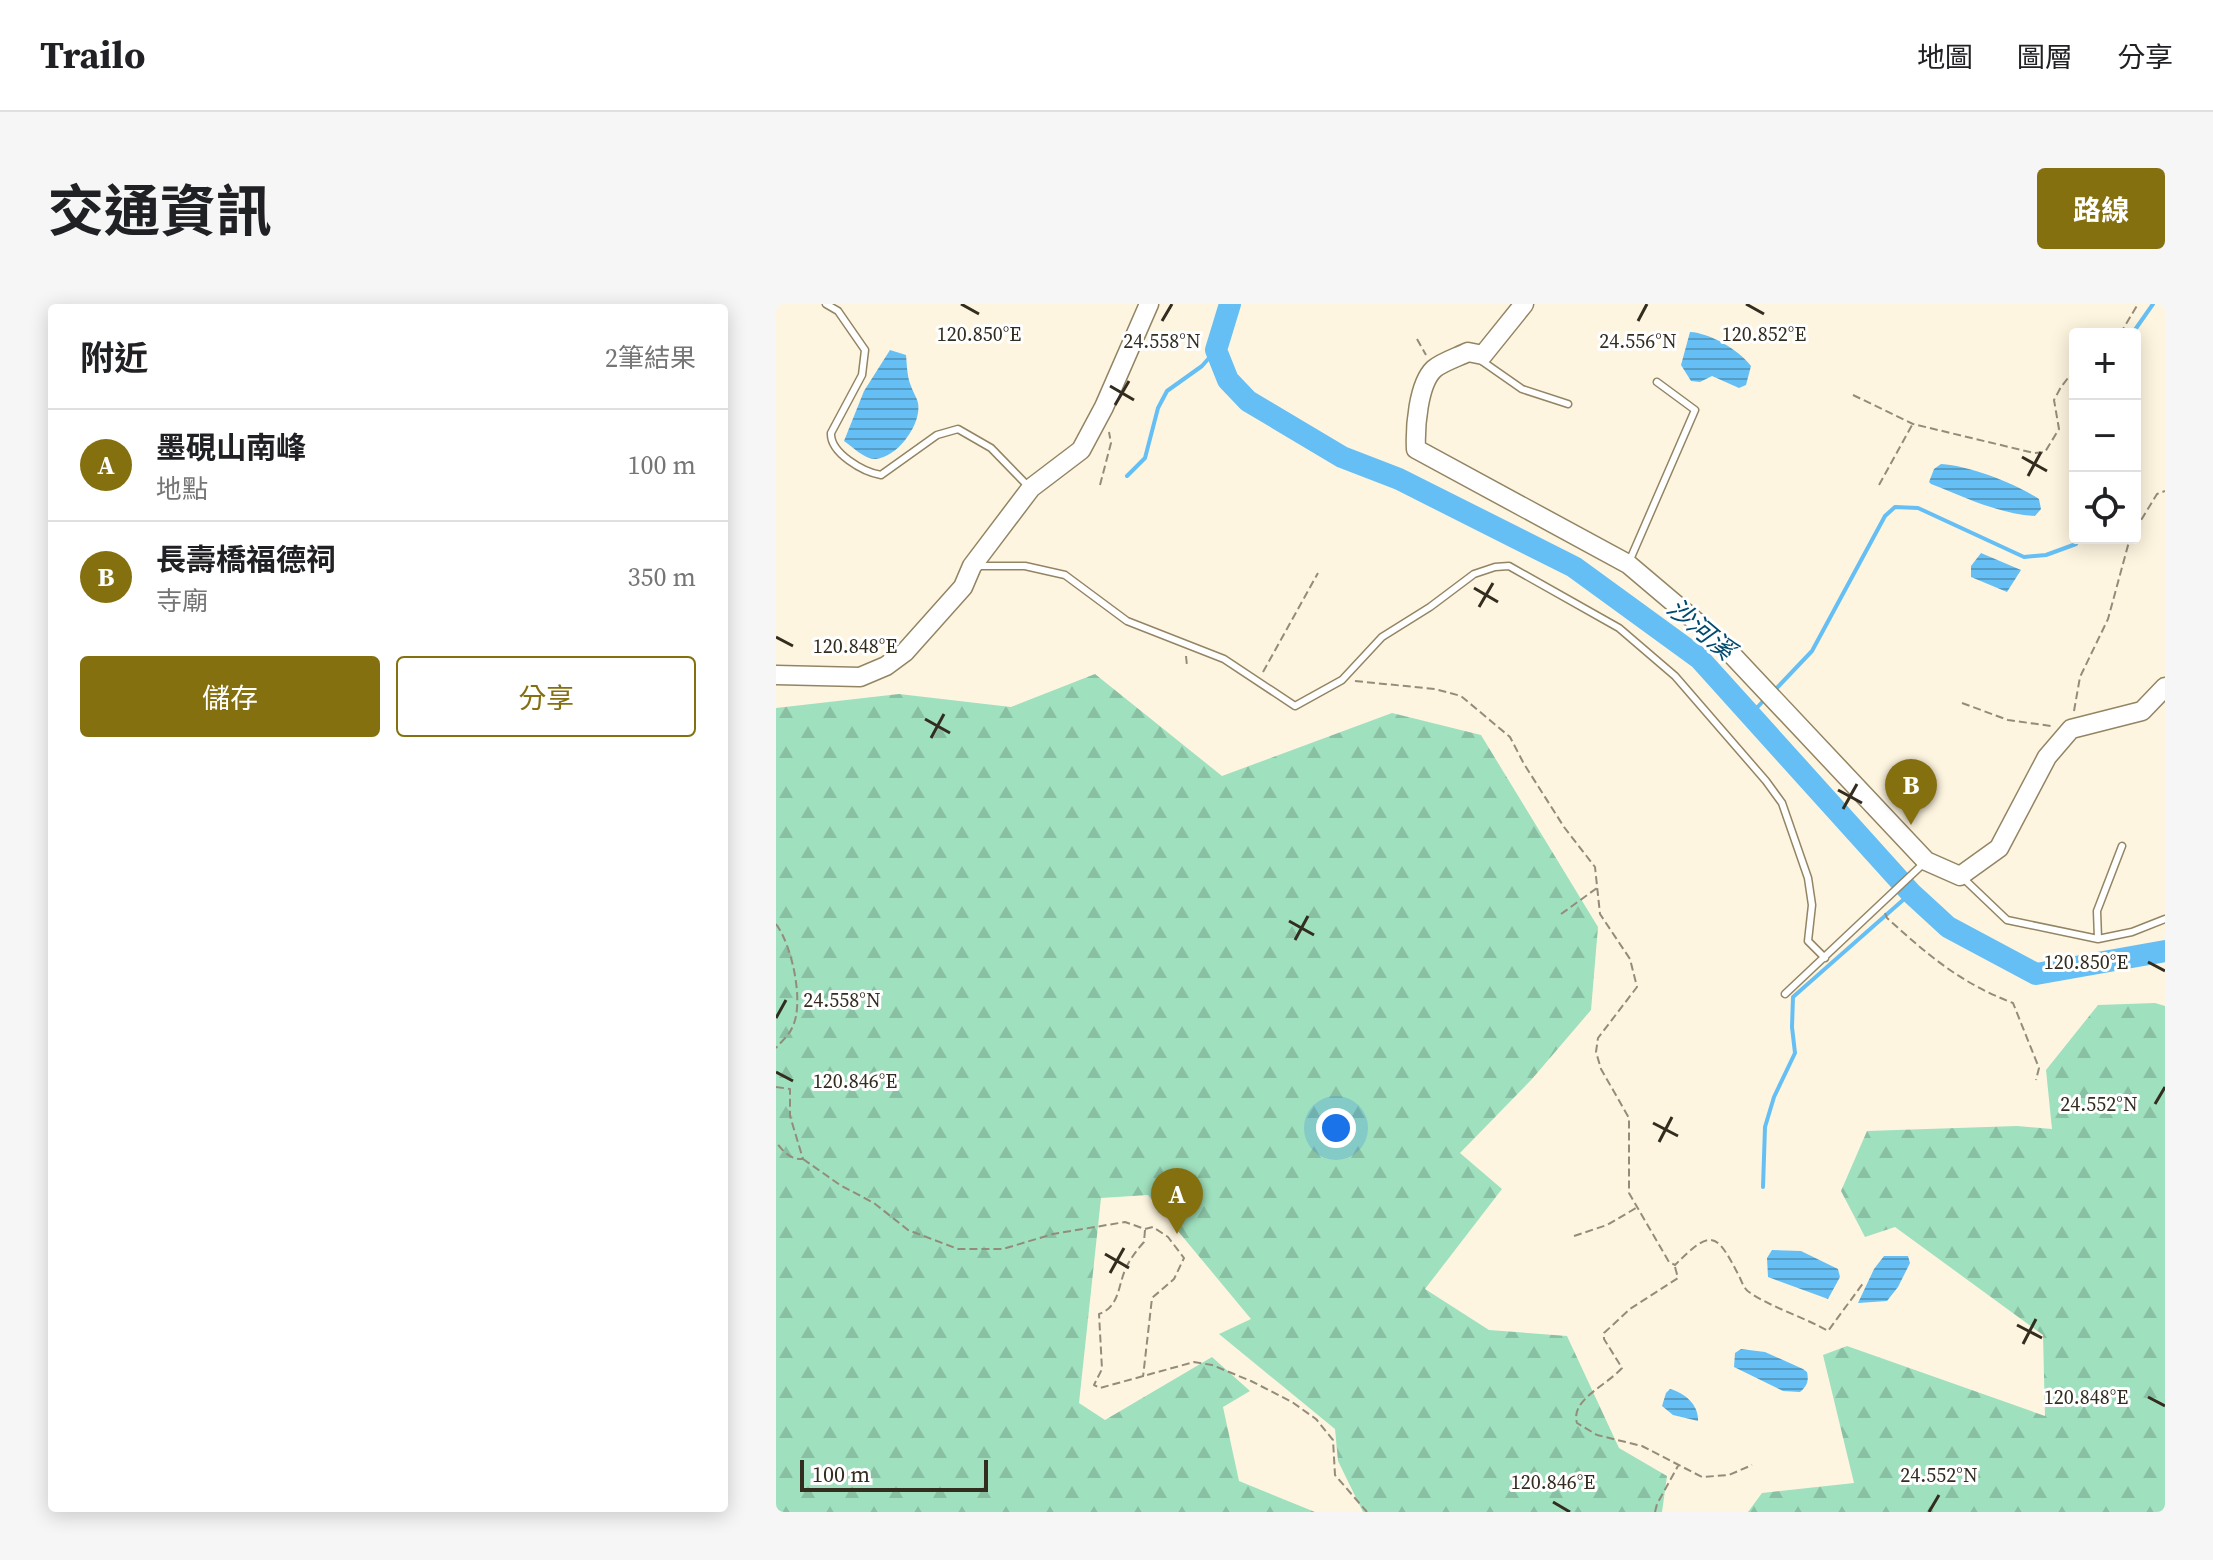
<!DOCTYPE html>
<html lang="zh-TW">
<meta charset="utf-8">
<style>
:root{--surface:#fff;--page:#f6f6f6;--text:#202124;--muted:#757577;--line:#e0e0e0;--accent:#857010}
body{margin:0;font-family:"Source Serif 4","Noto Sans TC",serif;background:var(--page);color:var(--text)}
.controls{position:absolute;right:24px;top:24px;display:grid;overflow:hidden;border-radius:8px;box-shadow:0 4px 20px #0003}
.controls button{width:72px;height:72px;display:grid;place-items:center;padding:0;border:0;border-bottom:2px solid var(--line);background:var(--surface);color:var(--text);font:40px sans-serif}
.scale{position:absolute;left:24px;bottom:20px;width:188px;box-sizing:border-box;padding-left:8px;border:4px solid #332d20;border-top:0;font-size:22px;line-height:28px;white-space:nowrap;color:#332d20;-webkit-text-stroke:6px #fff;paint-order:stroke}
.you{position:absolute;left:560px;top:824px;width:28px;height:28px;margin:-20px;border:6px solid #fff;border-radius:50%;background:#1a73e8;box-shadow:0 0 0 12px #1a73e833}
.badge{display:grid;place-items:center;width:52px;height:52px;border-radius:50%;background:var(--accent);color:#fff;font-size:26px;font-weight:700}
.pin{position:absolute;translate:-50% -66px;filter:drop-shadow(0 2px 4px #0008)}
.pin::after{content:'';position:absolute;top:42px;width:28px;height:24px;background:inherit;clip-path:polygon(0 0,100% 0,50% 100%)}
.list{margin:0;padding:0;list-style:none}
h2{display:flex;justify-content:space-between;align-items:center;height:104px;margin:0;padding:0 32px;font-size:34px}
h2 small{font-size:26px;font-weight:400;color:var(--muted)}
.list li{display:grid;grid-template-columns:52px 1fr auto;gap:24px;align-items:center;box-sizing:border-box;height:112px;padding:0 32px;border-top:2px solid var(--line)}
.list b{display:block;font-size:30px;white-space:nowrap}
.list p{margin:0;font-size:26px;white-space:nowrap;color:var(--muted)}
.list em{font-size:26px;font-style:normal;color:var(--muted)}
.actions{display:flex;gap:16px;padding:24px 32px}
.actions a{flex:1;padding:18px 0;border:2px solid var(--accent);border-radius:8px;text-align:center;font-size:28px;color:var(--accent)}
.actions .main{background:var(--accent);color:#fff}
.icon{flex:none;width:44px;height:44px;fill:none;stroke:currentColor;stroke-width:2;stroke-linecap:round;stroke-linejoin:round}
.map{position:relative;flex:none;width:1389px;height:1208px;overflow:hidden;border-radius:8px}
header{display:flex;align-items:center;gap:48px;box-sizing:border-box;height:112px;padding:0 40px;background:var(--surface);border-bottom:2px solid var(--line)}
header strong{font-size:38px}
nav{display:flex;gap:44px;margin-inline-start:auto;font-size:28px}
.intro{display:flex;align-items:center;justify-content:space-between;box-sizing:border-box;height:192px;padding:0 48px}
h1{margin:0;font-size:56px}
.button{padding:20px 36px;border-radius:8px;background:var(--accent);color:#fff;font-size:28px;font-weight:700}
main{display:flex;gap:48px;padding:0 48px}
aside{flex:1;background:var(--surface);border-radius:8px;box-shadow:0 4px 20px #0003}
.map>svg:first-child{display:block}
.forest{fill:url(#forest-firs)}
.water{fill:url(#water-rules)}
.lines{fill:none;stroke-linecap:round;stroke-linejoin:round}
.stream{stroke:#66bff4;stroke-width:4}
.river{stroke:#66bff4;stroke-width:22}
.lane-casing{stroke:#938564;stroke-width:9}
.secondary-casing{stroke:#938564;stroke-width:21}
.path{stroke:#938c7b;stroke-width:2;stroke-dasharray:8 4;stroke-linecap:butt}
.lane{stroke:#fff;stroke-width:6}
.secondary{stroke:#fff;stroke-width:18}
.ticks{fill:none;stroke:#332d20;stroke-width:3}
.labels{text-anchor:middle;stroke-width:6;stroke-linejoin:round;paint-order:stroke}
.water-label{font-size:26px;font-style:italic;fill:#004a6d;stroke:#fff}
.ticks-label{font-size:20px;text-anchor:middle;fill:#332d20;stroke:#fff;stroke-width:6;stroke-linejoin:round;paint-order:stroke}
</style>
<header>
<strong>Trailo</strong>
<nav><a>地圖</a><a>圖層</a><a>分享</a></nav>
</header>
<div class="intro"><h1>交通資訊</h1><a class="button">路線</a></div>
<main>
<aside>
<h2>附近<small>2筆結果</small></h2>
<ul class="list">
<li><span class="badge">A</span><div><b>墨硯山南峰</b><p>地點</p></div><em>100 m</em></li>
<li><span class="badge">B</span><div><b>長壽橋福德祠</b><p>寺廟</p></div><em>350 m</em></li>
</ul>
<div class="actions"><a class="main">儲存</a><a>分享</a></div>
</aside>
<div class="map">
<svg width="1389" height="1208" viewBox="0 0 1389 1208">
<defs>
<pattern id="forest-firs" width="22" height="20" patternUnits="userSpaceOnUse" patternTransform="scale(2)"><rect width="22" height="20" fill="#9fe0be"/><path d="M5 1l3.5 6h-7zM16 11l3.5 6h-7z" fill="#89c0a3"/></pattern>
<pattern id="water-rules" width="6" height="5" patternUnits="userSpaceOnUse" patternTransform="scale(2)"><rect width="6" height="5" fill="#66bff4"/><path d="M0 2.5h6" fill="none" stroke="#559cc5"/></pattern>
</defs>
<rect width="100%" height="100%" fill="#fef5e0"/>
<!-- forest -->
<path class="forest" d="M319,370L446,472L616,409L705,431L822,623L815,706L756,775L684,849L726,885L649,985L713,1026L791,1032L843,1144L891,1172L886,1208H587L562,1157L559,1125L443,1030L475,1015L372,891L325,894L303,1099L329,1116L436,1053L474,1087L447,1103L463,1177L539,1208H0V404L123,390L235,403Z
M1379,699L1389,702V1208H972L986,1189L1078,1179L1047,1051L1071,1042L1269,1112L1267,1031L1119,923L1089,933L1065,887L1091,827L1241,822L1276,825L1270,766L1322,701Z"/>
<!-- water -->
<path class="water" d="M914,28C934,29 963,46 975,62L970,81L963,84L936,72L924,78L915,77L905,61Z
M114,46L130,51C131,61 131,73 135,82C137,88 141,94 142,99C146,120 122,153 100,155C89,156 77,143 68,137L88,87Z
M1165,160C1195,162 1238,179 1263,195L1265,205L1259,212C1223,210 1188,193 1155,180L1153,178L1158,165Z
M1205,249L1245,266L1231,288L1195,273V262Z
M996,946L1025,947L1062,965L1064,973L1052,995L992,973L991,954Z
M1108,952H1132L1134,959L1122,983L1111,997L1082,999L1098,965Z
M965,1045L989,1048L1027,1065L1031,1068C1033,1077 1031,1082 1024,1088L1007,1087L958,1063L959,1049Z
M894,1085C909,1089 923,1101 922,1117L897,1111L886,1102L890,1089Z"/>
<g class="lines">
<!-- stream -->
<path class="stream" d="M1356,30L1377,0
M1299,87L1295,90L1299,113
M351,172L369,154L382,104L391,87L426,62L440,46
M997,388L1036,347L1109,212L1119,203L1142,204L1248,253L1270,251L1300,240L1303,234
M976,409L990,394
M987,883L989,823L998,793L1019,749L1016,723L1017,693L1135,589"/>
<!-- river -->
<path class="river" d="M454,0L440,46L452,76L472,97L566,153L623,175L798,263L923,354L1135,589L1172,623L1260,670L1389,647"/>
<defs>
<path id="lane" d="M50,0L62,7L89,46L86,71L55,129C54,149 87,168 105,171L161,131L182,125L215,144L252,182
M703,55L746,85L792,100
M853,258L919,106L881,78
M199,262H249L289,271L351,317L448,355L519,402L566,376L606,333L654,303L698,270L719,263L733,262L843,324L899,372L990,477L1006,499L1032,574L1036,601L1032,637L1049,654
M1187,574L1231,616L1322,635L1356,628L1389,615
M1322,635L1321,607L1346,542
M1009,690L1147,560"/>
<path id="secondary" d="M748,0L707,51L692,48C682,53 666,58 658,65C642,80 639,124 640,145L852,260L943,337L1150,557L1184,572L1223,544L1271,453L1295,425L1366,407L1389,383
M0,371L84,373L110,362L129,348L187,283L196,262L255,184L305,146L328,103L373,0"/>
</defs>
<!-- lane casing -->
<use href="#lane" class="lane-casing"/>
<!-- secondary casing -->
<use href="#secondary" class="secondary-casing"/>
<!-- path -->
<path class="path" d="M1344,30L1362,0
M641,35L650,51
M1077,91L1137,120L1258,149L1269,148L1283,125L1278,96L1285,83L1299,65
M324,181L335,139L333,128
M1103,181L1136,121
M1359,226L1381,190L1389,187
M410,352L411,362
M487,368L542,269
M579,377L659,385L685,392L734,433L748,460L788,523L819,563L824,610L854,655L861,683L822,734L820,748L825,765L853,814V889L893,958L899,961C935,925 940,927 963,972C966,978 968,985 973,988C994,1003 1028,1013 1052,1027L1088,978
M1186,399L1232,416L1275,422
M1298,407L1304,373L1332,315L1354,234
M1109,609L1111,614C1152,651 1184,679 1237,699L1263,764L1260,776
M785,610L821,584
M0,620C16,641 29,700 16,724C13,731 5,738 0,744
M0,783L14,785V812L27,855C14,856 7,847 0,838
M27,855L64,881L98,899L132,926L182,945H227L277,930L349,918L369,925L377,923L392,933L408,954L398,975L376,994L367,1073
M369,926L368,938C360,947 354,955 349,966C342,983 343,1003 323,1010L326,1065L318,1081L324,1084L418,1058L436,1061L475,1077L516,1098L540,1115L557,1136L559,1171L591,1208
M798,932L831,921L860,904
M899,963L902,974L854,1005L828,1029V1035L846,1064C830,1082 794,1096 801,1119L821,1131L866,1142L926,1173L953,1171L976,1161
M879,1208L881,1200L903,1160"/>
<!-- lane -->
<use href="#lane" class="lane"/>
<!-- secondary -->
<use href="#secondary" class="secondary"/>
</g>
<!-- ticks -->
<path class="ticks" d="M185,0L203,10M970,0L988,10M386,17L396,0M862,17L871,0M334,82L358,96M339,101L353,77M1246,153L1271,167M1252,172L1265,148M698,284L722,298M703,303L717,279M0,333L17,342M149,415L174,429M155,434L168,410M1062,486L1086,499M1067,505L1081,480M513,617L538,631M519,636L532,612M1372,658L1389,667M0,714L10,696M0,768L17,777M1379,800L1389,783M877,819L902,832M883,838L896,813M329,950L353,964M334,969L348,944M1241,1021L1266,1034M1247,1040L1260,1015M1372,1093L1389,1102M777,1198L794,1208M1153,1208L1163,1191"/>
<g class="labels">
<!-- water labels -->
<g class="water-label">
<text transform="translate(925 325) rotate(40)" y="9">沙河溪</text>
</g>
</g>
<g class="ticks-label">
<text x="203" y="37">120.850°E</text>
<text x="988" y="37">120.852°E</text>
<text x="386" y="44">24.558°N</text>
<text x="862" y="44">24.556°N</text>
<text x="79" y="349">120.848°E</text>
<text x="1310" y="665">120.850°E</text>
<text x="66" y="703">24.558°N</text>
<text x="79" y="784">120.846°E</text>
<text x="1323" y="807">24.552°N</text>
<text x="1310" y="1100">120.848°E</text>
<text x="1163" y="1178">24.552°N</text>
<text x="777" y="1185">120.846°E</text>
</g>
</svg>
<div class="controls">
<button>+</button>
<button>−</button>
<button><svg class="icon" aria-label="locate" viewBox="0 0 24 24"><circle cx="12" cy="12" r="6"/><path d="M12 2v4M12 18v4M2 12h4M18 12h4"/></svg></button>
</div>
<div class="scale">100 m</div>
<div class="you"></div>
<div class="pin badge" style="left:401px;top:930px">A</div>
<div class="pin badge" style="left:1135px;top:521px">B</div>
</div>
</main>
